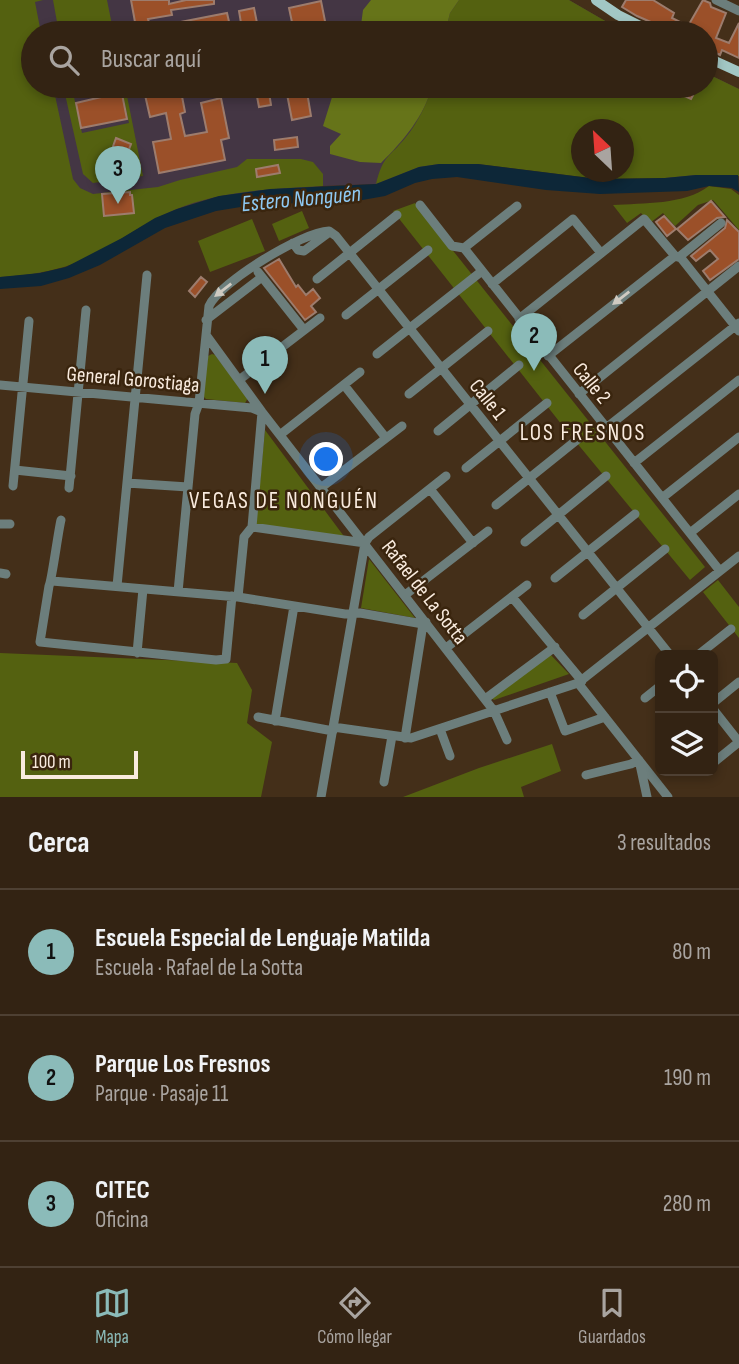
<!DOCTYPE html>
<html lang="es">
<meta charset="utf-8">
<style>
:root{--surface:#332313;--page:#3e2f21;--text:#f1f3f6;--muted:#a9a4a0;--line:#4e4033;--accent:#8bbbb9}
body{margin:0;font-family:"Sofia Sans Condensed",sans-serif;background:var(--page);color:var(--text)}
.controls{position:absolute;right:21px;bottom:21px;display:grid;overflow:hidden;border-radius:10px;box-shadow:0 4px 10px #0003}
.controls button{width:63px;height:63px;display:grid;place-items:center;padding:0;border:0;border-bottom:2px solid var(--line);background:var(--surface);color:var(--text);font:35px sans-serif}
.compass{position:absolute;left:571px;top:119px;width:63px;height:63px;border-radius:50%;background:var(--surface);box-shadow:0 4px 10px #0003;rotate:335deg}
.scale{position:absolute;left:21px;bottom:18px;width:117px;box-sizing:border-box;padding-left:7px;border:4px solid #f9ebde;border-top:0;font-size:19px;line-height:24px;white-space:nowrap;color:#f9ebde;-webkit-text-stroke:5px #3a250e;paint-order:stroke}
.you{position:absolute;left:327px;top:460px;width:24px;height:24px;margin:-18px;border:5px solid #fff;border-radius:50%;background:#1a73e8;box-shadow:0 0 0 10px #1a73e833}
.badge{display:grid;place-items:center;width:46px;height:46px;border-radius:50%;background:var(--accent);color:#111;font-size:23px;font-weight:700}
.pin{position:absolute;translate:-50% -58px;filter:drop-shadow(0 2px 4px #0008)}
.pin::after{content:'';position:absolute;top:37px;width:24px;height:21px;background:inherit;clip-path:polygon(0 0,100% 0,50% 100%)}
.list{margin:0;padding:0;list-style:none}
h2{display:flex;justify-content:space-between;align-items:center;height:91px;margin:0;padding:0 28px;font-size:30px}
h2 small{font-size:23px;font-weight:400;color:var(--muted)}
.list li{display:grid;grid-template-columns:46px 1fr auto;gap:21px;align-items:center;box-sizing:border-box;height:126px;padding:0 28px;border-top:2px solid var(--line)}
.list b{display:block;font-size:26px;white-space:nowrap}
.list p{margin:0;font-size:23px;white-space:nowrap;color:var(--muted)}
.list em{font-size:23px;font-style:normal;color:var(--muted)}
.icon{flex:none;width:38px;height:38px;fill:none;stroke:currentColor;stroke-width:2;stroke-linecap:round;stroke-linejoin:round}
.map{position:relative;flex:none;width:739px;height:797px;overflow:hidden}
.search{position:absolute;background:var(--surface);box-shadow:0 4px 10px #0003;left:21px;right:21px;top:21px;height:77px;display:flex;align-items:center;gap:18px;box-sizing:border-box;padding:0 24px;border-radius:38px;color:var(--muted);font-size:26px}
.sheet{height:469px;background:var(--surface)}
nav{display:flex;justify-content:space-around;align-items:center;box-sizing:border-box;height:98px;border-top:2px solid var(--line);background:var(--surface);font-size:19px;color:var(--muted)}
nav a{display:grid;justify-items:center;gap:4px}
nav .on{color:var(--accent)}
.map>svg:first-child{display:block}
.education{fill:#443644;fill-rule:evenodd}
.green{fill:#546110;fill-rule:evenodd}
.forest{fill:#667419}
.water{fill:#0d2738}
.building{fill:#9b5029;stroke:#9d7c6d;stroke-width:2}
.lines{fill:none;stroke-linecap:round;stroke-linejoin:round}
.minor{stroke:#6c7e7c;stroke-width:9}
.major{stroke:#a2c7c4;stroke-width:10}
.oneway{fill:#cfcac1}
.labels{text-anchor:middle;stroke-width:5;stroke-linejoin:round;paint-order:stroke}
.street-label{font-size:21px;fill:#f9ebde;stroke:#3a250e}
.water-label{font-size:23px;font-style:italic;fill:#8ec9f3;stroke:#3a250e}
.neighbourhood-label{font-size:23px;letter-spacing:2px;fill:#f9ebde;stroke:#3a250e}
</style>
<div class="map">
<svg width="739" height="797" viewBox="0 0 739 797">
<rect width="100%" height="100%" fill="#442f19"/>
<!-- education -->
<path class="education" d="M0,0H569L626,33H33V86H706V73L739,89V176L665,178L478,164L376,184L323,186L219,196L177,209L40,273L0,277ZM582,130H624V172H582Z"/>
<!-- green -->
<path class="green" d="M0,0H43L35,2L41,33H33V86H53L73,179L80,188L93,194L158,187L180,180L237,167L247,159H301L313,162L323,174V186C273,189 221,190 174,210C136,226 103,255 64,267C43,273 21,276 0,277Z
M53,0H107L112,25L83,31L112,26L113,33H59Z
M459,0H569L626,33H445L450,13Z
M706,73L739,89V176L696,175L665,178L598,179L478,164H439L419,167L376,184C383,155 389,158 406,137C417,124 428,102 432,86H706ZM582,130H624V172H582Z
M121,86H125L143,176L93,183L83,174L65,94L73,93L82,133L129,123Z
M709,186L731,189L739,195V230L713,200L698,205L675,226L663,213L650,223L641,213L627,223L613,205C643,203 684,205 709,186Z
M415,203L705,567L690,580L562,425L393,211Z
M302,211L309,228L279,241L272,224Z
M252,219L265,251L210,272L198,241Z
M212,354L215,355L248,398L245,403L206,399L203,396L208,356Z
M265,430L346,539L256,524Z
M369,559L415,618L361,608Z
M718,580L739,607V638L703,592Z
M0,653L237,663L252,690L247,723L272,742L261,797H0Z
M550,654L569,674L494,700L491,698Z
M552,744L561,771L521,787L524,797H403L479,768Z"/>
<!-- forest -->
<path class="forest" d="M371,0H459L450,13L445,33H360L363,10Z
M344,86H432C424,117 403,141 381,163L360,162L330,154V146L341,134L323,126L333,94L341,92Z"/>
<!-- water -->
<path class="water" d="M439,164H478L598,179L665,178L696,175H738L739,192L732,188L709,186L687,191L600,194L546,190L457,177L432,179L415,183L385,196L351,202L259,204L216,211L165,228L100,265L69,278L41,286L0,289V277L40,273L66,267L122,238L155,218L177,209L219,196L270,189L376,184L419,167Z"/>
<!-- building -->
<path class="building" d="M131,0H169V4L186,0H214V4L171,10L172,15L148,19L152,33H137Z
M626,0H653L674,13L672,18L688,26L703,0L710,3L711,7L726,13L716,38L729,43L739,23V58L722,50L720,55L706,48V33H676L637,16L622,7Z
M321,1L327,31L308,33L306,24L293,27L289,8Z
M254,8L259,33H172L170,24L227,13L230,26L241,23L239,11Z
M143,86H180L185,112L180,114L185,136L207,132L201,103L221,98L229,138L221,140L225,160L159,173L153,142L171,139L166,113L150,117Z
M255,86H268L271,105L259,107Z
M280,86H306L311,116L292,120L287,94L282,95Z
M662,86H698L691,99Z
M114,94H122L127,119L81,128L76,103Z
M297,137L298,147L275,150L274,140Z
M116,138L131,144L121,171L106,166Z
M278,165L280,173L257,177L256,169Z
M130,192V195H132L134,213L104,216L102,194Z
M711,201L725,217L717,218L688,240L677,229Z
M664,216L676,229L667,236L656,222Z
M727,220L739,232V259L710,280L703,271L718,259L710,250L696,261L691,256L725,228Z
M279,259L296,287L298,285L306,295L313,289L320,298L311,306L316,312L305,320L264,268Z
M201,277L207,282L195,297L189,291Z"/>
<g class="lines">
<!-- minor -->
<path class="minor" d="M716,0L739,11
M420,205L452,246L464,248
M293,243L298,250L304,251L327,234
M464,248L720,571
M464,248L517,206
M679,257L721,223
M258,272L304,330
M317,279L397,215
M492,284L573,219L601,253
M346,315L428,250
M519,319L644,219L675,256L681,258L739,331
M206,320L262,277
M206,335L262,412L494,711L507,740
M377,354L482,271
M548,356L675,256
M239,380L320,318
M0,385L252,408L262,412
M344,385L386,438
M409,394L488,331
M579,394L739,266
M606,428L739,323
M438,431L519,365
M281,434L360,372
M634,463L739,380
M466,468L547,403
M15,470L71,476
M127,483L188,487
M13,486L29,321
M322,487L402,426
M69,488L86,310
M430,489L473,543
M662,498L739,437
M496,505L578,439
M61,520C58,532 52,580 49,586L40,642L216,660L226,659L232,596
M0,524H10
M252,527L365,543
M690,533L739,494
M525,542L606,476
M0,573L6,574
M555,578L635,514
M52,581L238,597L345,614L360,613L423,624L426,622
M117,586L147,275
M178,592L195,414L199,403L209,306C220,282 302,232 329,231L336,236L670,655
M405,595L488,531
M238,597L244,537L252,527L262,412
M512,597L582,681
M583,615L665,549
M446,648L527,585
M137,653L143,589
M698,655L731,629
M578,683L668,797
M550,692L565,731L605,717
M645,698L660,686
M485,699L555,647
M713,703L739,682
M713,709L739,742
M258,717L333,731
M275,721L294,606
M333,727L411,738L578,683L739,556
M440,729L450,756
M405,738L423,624
M713,763L739,742
M586,775L631,764L639,760L647,797
M384,782L392,736
M321,797L365,543L369,537L446,476"/>
<!-- major -->
<path class="major" d="M596,0L618,15L654,33
M706,57L739,72"/>
</g>
<!-- one-way arrows -->
<defs><path id="oneway-solid" d="M-6-.8H1V-3.2L6.5 0L1 3.2V.8H-6Z" transform="scale(1.75)"/></defs>
<g class="oneway">
<use href="#oneway-solid" transform="translate(223 290) rotate(142)"/>
<use href="#oneway-solid" transform="translate(621 298) rotate(142)"/>
</g>
<g class="labels">
<!-- street labels -->
<g class="street-label">
<text transform="translate(133 379) rotate(5)" y="7">General Gorostiaga</text>
<text transform="translate(592 383) rotate(51)" y="7">Calle 2</text>
<text transform="translate(488 399) rotate(51)" y="7">Calle 1</text>
<text transform="translate(425 592) rotate(52)" y="7">Rafael de La Sotta</text>
</g>
<!-- water labels -->
<g class="water-label">
<text transform="translate(301 198) rotate(-5)" y="8">Estero Nonguén</text>
</g>
<!-- neighbourhood labels -->
<g class="neighbourhood-label">
<text x="583" y="440">LOS FRESNOS</text>
<text x="284" y="508">VEGAS DE NONGUÉN</text>
</g>
</g>
</svg>
<div class="controls">
<button><svg class="icon" aria-label="locate" viewBox="0 0 24 24"><circle cx="12" cy="12" r="6"/><path d="M12 2v4M12 18v4M2 12h4M18 12h4"/></svg></button>
<button><svg class="icon" aria-label="layers" viewBox="0 0 24 24"><path d="M12 4l9 5-9 5-9-5zM3 14l9 5 9-5"/></svg></button>
</div>
<svg class="compass" viewBox="-18 -18 36 36"><path d="M0-13l5 13h-10z" fill="#e53935"/><path d="M0 13l5-13h-10z" fill="#a9a4a0"/></svg>
<div class="scale">100 m</div>
<div class="you"></div>
<div class="pin badge" style="left:265px;top:394px">1</div>
<div class="pin badge" style="left:534px;top:371px">2</div>
<div class="pin badge" style="left:118px;top:204px">3</div>
<div class="search"><svg class="icon" aria-label="search" viewBox="0 0 24 24"><circle cx="10" cy="10" r="6"/><path d="M15 15l6 6"/></svg>Buscar aquí</div>
</div>
<section class="sheet">
<h2>Cerca<small>3 resultados</small></h2>
<ul class="list">
<li><span class="badge">1</span><div><b>Escuela Especial de Lenguaje Matilda</b><p>Escuela · Rafael de La Sotta</p></div><em>80 m</em></li>
<li><span class="badge">2</span><div><b>Parque Los Fresnos</b><p>Parque · Pasaje 11</p></div><em>190 m</em></li>
<li><span class="badge">3</span><div><b>CITEC</b><p>Oficina</p></div><em>280 m</em></li>
</ul>
</section>
<nav>
<a class="on"><svg class="icon" aria-label="map" viewBox="0 0 24 24"><path d="M3 6l6-2 6 2 6-2v14l-6 2-6-2-6 2zM9 4v14M15 6v14"/></svg>Mapa</a>
<a><svg class="icon" aria-label="directions" viewBox="0 0 24 24"><path d="M12 3l9 9-9 9-9-9zM9 14v-3h6M13 9l2 2-2 2"/></svg>Cómo llegar</a>
<a><svg class="icon" aria-label="saved" viewBox="0 0 24 24"><path d="M7 4h10v16l-5-4-5 4z"/></svg>Guardados</a>
</nav>
